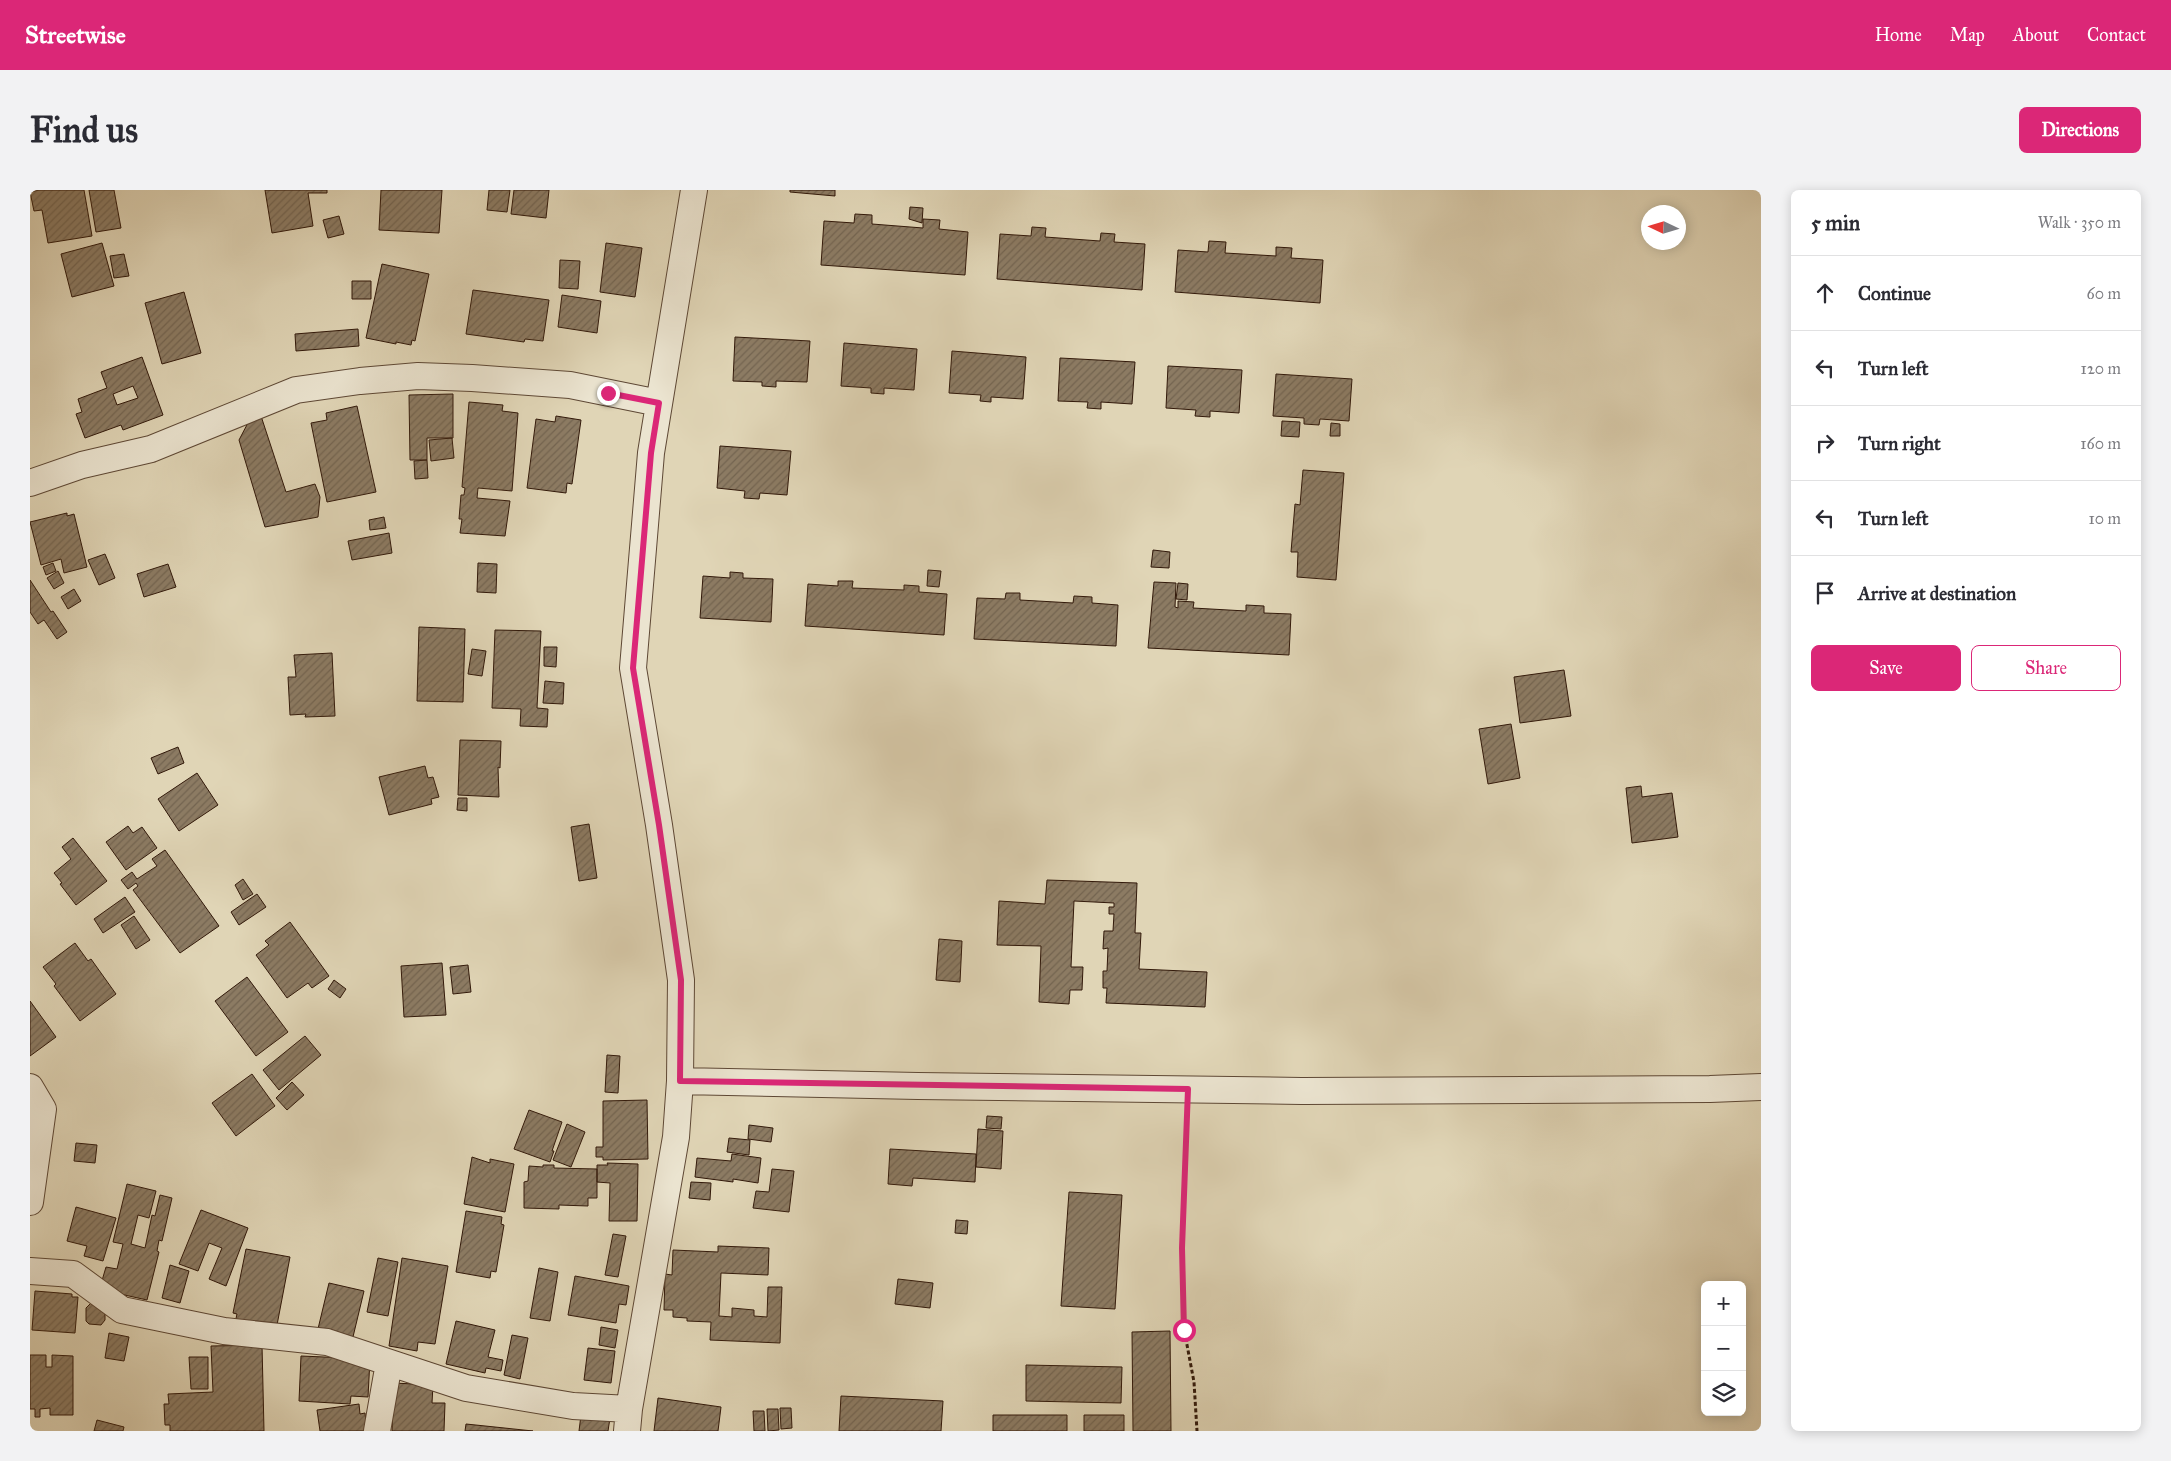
<!DOCTYPE html>
<meta charset="utf-8">
<style>
:root{--surface:#fff;--page:#f2f2f3;--text:#2b2b33;--muted:#7c7c81;--line:#e1e1e2;--accent:#db2777}
body{margin:0;font-family:"IM FELL Great Primer",serif;background:var(--page);color:var(--text)}
.controls{position:absolute;right:15px;bottom:15px;display:grid;overflow:hidden;border-radius:8px;box-shadow:0 2px 12px #0003}
.controls button{width:45px;height:45px;display:grid;place-items:center;padding:0;border:0;border-bottom:1px solid var(--line);background:var(--surface);color:var(--text);font:25px sans-serif}
.compass{position:absolute;left:1611px;top:15px;width:45px;height:45px;border-radius:50%;background:var(--surface);box-shadow:0 2px 12px #0003;rotate:274deg}
.stop{position:absolute;width:15px;height:15px;margin:-11px;border:4px solid #db2777;border-radius:50%;background:#fff}
.stop.end{background:#db2777;border-color:#fff;box-shadow:0 1px 5px #0008}
.list{margin:0;padding:0;list-style:none}
h2{display:flex;justify-content:space-between;align-items:center;height:65px;margin:0;padding:0 20px;font-size:21px}
h2 small{font-size:16px;font-weight:400;color:var(--muted)}
.list li{display:grid;grid-template-columns:32px 1fr auto;gap:15px;align-items:center;box-sizing:border-box;height:75px;padding:0 20px;border-top:1px solid var(--line)}
.list b{display:block;font-size:19px;white-space:nowrap}
.list em{font-size:16px;font-style:normal;color:var(--muted)}
.actions{display:flex;gap:10px;padding:15px 20px}
.actions a{flex:1;padding:11px 0;border:1px solid var(--accent);border-radius:8px;text-align:center;font-size:18px;color:var(--accent)}
.actions .main{background:var(--accent);color:#fff}
.icon{flex:none;width:28px;height:28px;fill:none;stroke:currentColor;stroke-width:2;stroke-linecap:round;stroke-linejoin:round}
.map{position:relative;flex:none;width:1731px;height:1241px;overflow:hidden;border-radius:8px}
header{display:flex;align-items:center;gap:30px;box-sizing:border-box;height:70px;padding:0 25px;background:var(--accent);color:#fff}
header strong{font-size:24px}
nav{display:flex;gap:28px;margin-inline-start:auto;font-size:18px}
.intro{display:flex;align-items:center;justify-content:space-between;box-sizing:border-box;height:120px;padding:0 30px}
h1{margin:0;font-size:35px}
.button{padding:12px 22px;border-radius:8px;background:var(--accent);color:#fff;font-size:18px;font-weight:700}
main{display:flex;gap:30px;padding:0 30px}
aside{flex:1;background:var(--surface);border-radius:8px;box-shadow:0 2px 12px #0003}
.map>svg:first-child{display:block}
.building{fill:url(#building-hatch);stroke:#32190a;fill-rule:evenodd}
.lines{fill:none;stroke-linecap:round;stroke-linejoin:round}
.minor-casing{stroke:#5e4835;stroke-width:28}
.path{stroke:#32190a;stroke-width:3;stroke-dasharray:4 2.5;stroke-linecap:butt}
.minor{stroke:#ebe4d0;stroke-width:26}
.route{stroke:#db2777;stroke-width:6}
</style>
<header>
<strong>Streetwise</strong>
<nav><a>Home</a><a>Map</a><a>About</a><a>Contact</a></nav>
</header>
<div class="intro"><h1>Find us</h1><a class="button">Directions</a></div>
<main>
<div class="map">
<svg width="1731" height="1241" viewBox="0 0 1731 1241">
<defs>
<pattern id="building-hatch" width="6" height="6" patternUnits="userSpaceOnUse" patternTransform="scale(1.25)"><rect width="6" height="6" fill="#8c7b63"/><path d="M-1 1l2-2M0 6l6-6M5 7l2-2" fill="none" stroke="#736450"/></pattern>
</defs>
<rect width="100%" height="100%" fill="#e0d5b6"/>
<filter id="stains"><feTurbulence type="fractalNoise" baseFrequency=".004" numOctaves="4"/><feColorMatrix values="0 0 0 0 .2 0 0 0 0 .09 0 0 0 0 .02 0 0 0 .5 -.17"/></filter>
<radialGradient id="worn" r=".72"><stop offset=".6" stop-color="#630" stop-opacity="0"/><stop offset="1" stop-color="#630" stop-opacity=".3"/></radialGradient>
<!-- building -->
<path class="building" d="M9,0H54L62,46L18,53L12,20L4,21L0,2Z
M59,0H84L91,38L66,42Z
M235,0H297V3H278L283,36L242,43Z
M351,0H412L409,43L349,40Z
M459,0H480L477,22L457,20Z
M484,0H519L516,28L481,24Z
M760,0H805V6L760,2Z
M880,17L893,18L892,33L879,29Z
M825,24L842,25V34L893,38V29L910,30L909,39L938,42L935,85L791,75L794,31L824,33Z
M309,26L314,44L298,48L293,30Z
M1002,37L1016,38L1015,47L1070,51L1071,43L1085,44L1084,52L1115,54L1112,100L967,89L970,44L1001,46Z
M1179,51L1196,52L1195,63L1246,66V57L1262,58L1261,68L1293,70L1290,113L1145,102L1148,60L1178,62Z
M72,53L84,96L42,107L31,64Z
M576,53L612,58L605,107L570,102Z
M94,64L99,86L84,88L80,66Z
M530,70L550,71L548,99L529,98Z
M352,74L399,84L385,151L382,150L381,155L366,152V154L336,148Z
M322,91H341V109H322Z
M443,100L519,110L513,151L495,149L494,152L436,144Z
M154,102L171,163L132,174L115,113Z
M532,105L571,111L567,143L528,137Z
M328,139L329,156L266,161L265,144Z
M705,147L780,151L777,192L746,191V197L732,196V192L703,191Z
M814,153L887,159L884,200L854,198V204L841,203V198L811,196Z
M922,161L996,167L993,209L961,207V212L950,211L951,205L919,203Z
M112,167L133,225L93,240L91,235L55,248L46,224L52,222L48,209L77,198L71,182ZM103,196L108,208L87,215L83,204Z
M1030,168L1105,172L1102,214L1071,212V219L1057,218L1058,212L1028,211Z
M1138,176L1212,180L1209,223L1180,221V227L1165,226L1166,220L1136,218Z
M1246,184L1322,189L1319,231L1290,229L1289,235L1274,234V228L1243,226Z
M423,204V248H397V270H380L379,205Z
M439,212L473,215L472,221L488,223L482,301L448,298L447,308L480,311L475,346L430,343L432,329H429L431,305H434L435,298L432,297Z
M327,216L346,302L297,312L281,233L297,230L296,223Z
M231,226L256,302L285,294L290,307L288,327L235,337L209,250L220,229Z
M526,226L551,230L542,294L537,293L536,303L497,298L506,229L525,232Z
M1252,231L1270,232L1269,247L1251,246Z
M1301,233L1310,234V246H1300Z
M422,248L424,268L401,271L399,250Z
M690,256L761,261L757,305L730,303L729,309L714,308L715,301L687,298Z
M397,270L398,288L385,289L384,271Z
M1273,280L1314,283L1306,390L1267,387L1268,362H1261L1265,314L1270,315Z
M37,323V326L44,324L57,377L34,383L31,369L11,375L0,332Z
M354,327L356,338L340,340L339,330Z
M359,343L362,363L322,370L318,351Z
M1123,360L1140,362L1139,378L1121,377Z
M75,364L85,388L69,395L58,370Z
M23,373L26,381L16,385L13,377Z
M448,373L467,374L466,403L447,402Z
M138,374L146,397L114,407L107,384Z
M898,380L911,381L909,397L897,396Z
M28,381L34,393L24,399L17,388Z
M700,382L713,383V388L743,389L741,432L670,428L673,386L700,388Z
M0,390L21,422L23,421L37,442L27,449L14,430L8,434L0,422Z
M808,391H823L822,398L874,400V395L889,396V402L917,404L914,445L775,436L778,394L808,396Z
M1124,392L1146,393L1145,417L1148,418V411L1164,412L1163,418L1216,421V415L1234,416V423L1261,424L1259,465L1118,458Z
M1148,393L1158,394L1157,410L1146,409Z
M44,399L51,411L38,419L31,407Z
M976,403H990V410L1043,413L1044,406L1062,407V413L1088,415L1086,456L944,449L947,408L975,409Z
M389,437L435,439L433,512L387,511Z
M465,440L511,441L507,518L518,519L517,537L490,536L491,519L462,518Z
M514,457H527L526,477L514,476Z
M442,459L456,461L452,486L438,484Z
M302,463L305,526L275,527L276,524L260,525L258,487H266L264,465Z
M1534,480L1541,526L1490,533L1484,487Z
M515,491L534,493L533,514L513,513Z
M1481,534L1490,588L1458,594L1449,539Z
M430,550L471,551L470,578L468,577L469,607L428,605Z
M148,557L154,573L128,584L121,568Z
M395,576L398,588L403,587L409,607L401,609L402,614L359,625L349,587Z
M167,583L188,615L149,641L128,609Z
M1611,596L1612,607L1642,603L1648,647L1602,653L1596,598Z
M428,608H437V621L427,620Z
M559,634L567,688L549,691L541,637Z
M98,636L103,643L112,637L127,658L96,680L76,652Z
M43,648L77,691L46,715L30,694L32,693L24,683L41,669L32,657Z
M135,660L189,736L150,763L103,700L108,696L106,693L98,699L91,690L102,682L107,689L127,676L122,669Z
M213,689L223,704L213,710L205,695Z
M1017,690L1107,693L1105,743H1111L1109,779L1177,782L1175,817L1076,813L1077,798H1073V781H1077L1078,758L1073,759L1074,741H1083L1084,724H1079V717H1084V713L1044,711L1041,777H1053L1052,800H1040L1039,814L1009,812L1011,756L967,755L969,711L1015,714Z
M227,704L236,717L209,735L201,722Z
M95,707L105,722L73,743L64,729Z
M104,726L120,750L106,759L91,735Z
M260,732L299,786L282,798L278,793L257,808L226,765L239,755L235,751Z
M909,749L932,751L930,792L906,790Z
M45,753L58,771L61,769L86,804L50,831L24,796L26,794L13,777Z
M412,773L416,825L374,827L371,776Z
M438,775L441,802L423,804L420,777Z
M217,787L258,842L226,866L185,811Z
M304,790L316,799L310,808L298,799Z
M0,811L26,847L0,866Z
M275,846L291,865L249,900L233,880Z
M577,865L590,866L588,903L575,902Z
M222,884L245,916L206,946L182,913Z
M262,892L274,905L257,920L246,908Z
M617,910L618,969L573,970V967H566V957H573V911Z
M499,920L532,932L522,961H524L520,972L484,959Z
M957,926L972,927L971,939L956,938Z
M537,934L555,942L541,977L523,970Z
M719,935L743,938L741,952L718,949Z
M948,939L973,941L971,979L946,977Z
M699,948L720,950L719,965L697,962Z
M46,953L67,955L65,973L44,971Z
M860,959L946,964L945,992L883,988L882,996L858,994Z
M702,964L731,968L728,993L703,989V992L665,987L667,968L701,971Z
M442,967L460,973V969L484,974L475,1022L434,1014Z
M577,973L608,974L607,1031H579L580,993L567,992V975H578Z
M513,975H524V978L567,979V1008H558V1016L529,1015V1019L494,1018V992L498,991L499,976L513,977Z
M742,979L764,981L759,1022L723,1018L726,1001L739,1002Z
M661,992L681,993L680,1010L659,1008Z
M97,994L126,1001L119,1028L108,1025L101,1054L115,1058L122,1025L125,1026L130,1005L142,1008L132,1051L129,1050L127,1061L129,1062L117,1110L81,1102L82,1096L71,1094L76,1077L87,1079L93,1054L83,1052Z
M1039,1002L1092,1005L1085,1119L1031,1116Z
M46,1017L86,1028L73,1071L54,1066L57,1056L37,1051Z
M171,1020L218,1038L196,1096L179,1089L192,1058L179,1053L168,1081L149,1074Z
M436,1021L472,1027L471,1034L474,1035L466,1082L461,1081L460,1088L426,1082Z
M926,1030L938,1031L937,1044L925,1043Z
M583,1044L596,1046L588,1087L575,1085Z
M688,1056L739,1058L738,1085L691,1083L689,1126L702,1127V1118L724,1120V1126L737,1127L738,1097H752L750,1153L680,1150L681,1132L657,1131V1128L643,1127V1120H634L635,1084L642,1085L643,1060L688,1062Z
M216,1059L260,1067L247,1135L205,1133L207,1124L203,1123Z
M348,1068L368,1072L358,1126L337,1122Z
M372,1068L418,1076L405,1154L388,1152L387,1161L359,1156Z
M140,1075L159,1081L150,1113L132,1108Z
M509,1078L528,1082L520,1131L500,1128Z
M545,1086L599,1096L596,1115L589,1114L586,1133L538,1125Z
M868,1089L903,1093L900,1118L865,1114Z
M299,1093L334,1101L322,1151L287,1143Z
M5,1101L42,1104V1107H48L45,1143L2,1140Z
M61,1113L75,1119V1130L71,1135L59,1134L56,1131V1118Z
M426,1131L465,1140L458,1167L473,1170L471,1181L456,1178L455,1183L416,1174Z
M571,1137L588,1140L585,1158L569,1155Z
M1140,1141L1141,1241H1103L1102,1142Z
M79,1143L99,1147L94,1171L75,1168Z
M482,1145L498,1148L490,1189L474,1185Z
M232,1155L234,1241H140V1235H135L134,1214H139L138,1204L183,1202L181,1156Z
M558,1158L585,1161L581,1193L554,1190Z
M0,1165H16V1177H22V1165L43,1166V1225H20V1218L10,1219V1227H5V1219H0Z
M271,1166L340,1169L338,1207L321,1206L320,1214L269,1211Z
M159,1167H178V1199H161Z
M996,1175L1092,1177L1091,1213L996,1211Z
M364,1193L403,1195L402,1213H415L414,1241H362Z
M811,1206L913,1211L911,1241H809Z
M628,1208L691,1217L688,1241H624Z
M329,1214L330,1224L335,1223L337,1241H290L287,1220Z
M750,1218H761L762,1238L751,1239Z
M737,1219H748L749,1240L738,1241Z
M723,1221H734L735,1241H724Z
M551,1225L580,1228L578,1241H549Z
M963,1225H1037V1241H963Z
M1054,1225H1094V1241H1054Z
M67,1230L94,1237L93,1241H64Z
M436,1234L503,1241H435Z"/>
<g class="lines">
<defs>
<path id="minor" d="M0,293L52,275L121,259L266,200L330,191L388,186L442,188L540,195L629,213
M650,891L888,896L1272,901L1680,899L1731,897
M0,897L13,919L0,1012
M0,1081L43,1084L92,1120L194,1141L297,1152L436,1198L543,1216L599,1219
M347,1241L359,1173
M597,1241L599,1219L646,947L650,891L651,790L629,635L603,478L621,263L664,0"/>
</defs>
<!-- minor casing -->
<use href="#minor" class="minor-casing"/>
<!-- path -->
<path class="path" d="M1157,927L1152,1058L1154,1139L1164,1192L1167,1241"/>
<!-- minor -->
<use href="#minor" class="minor"/>
</g>
<g class="lines">
<!-- route -->
<path class="route" d="M578,203L629,213L621,263L603,478L629,635L651,790L650,891L1158,899L1152,1058L1154,1140"/>
</g>
<rect width="100%" height="100%" filter="url(#stains)"/>
<rect width="100%" height="100%" fill="url(#worn)"/>
</svg>
<div class="controls">
<button>+</button>
<button>−</button>
<button><svg class="icon" aria-label="layers" viewBox="0 0 24 24"><path d="M12 4l9 5-9 5-9-5zM3 14l9 5 9-5"/></svg></button>
</div>
<svg class="compass" viewBox="-18 -18 36 36"><path d="M0-13l5 13h-10z" fill="#e53935"/><path d="M0 13l5-13h-10z" fill="#7c7c81"/></svg>
<div class="stop" style="left:1154px;top:1140px"></div>
<div class="stop end" style="left:578px;top:203px"></div>
</div>
<aside>
<h2>5 min<small>Walk · 350 m</small></h2>
<ul class="list">
<li><svg class="icon" aria-label="ahead" viewBox="0 0 24 24"><path d="M12 20V5M6 11l6-6 6 6"/></svg><div><b>Continue</b></div><em>60 m</em></li>
<li><svg class="icon" aria-label="left" viewBox="0 0 24 24"><path d="M17 20v-9H6M10 6l-5 5 5 5"/></svg><div><b>Turn left</b></div><em>120 m</em></li>
<li><svg class="icon" aria-label="right" viewBox="0 0 24 24"><path d="M7 20v-9h11M14 6l5 5-5 5"/></svg><div><b>Turn right</b></div><em>160 m</em></li>
<li><svg class="icon" aria-label="left" viewBox="0 0 24 24"><path d="M17 20v-9H6M10 6l-5 5 5 5"/></svg><div><b>Turn left</b></div><em>10 m</em></li>
<li><svg class="icon" aria-label="arrive" viewBox="0 0 24 24"><path d="M6 21V4h12l-3 4 3 4H6"/></svg><div><b>Arrive at destination</b></div></li>
</ul>
<div class="actions"><a class="main">Save</a><a>Share</a></div>
</aside>
</main>
